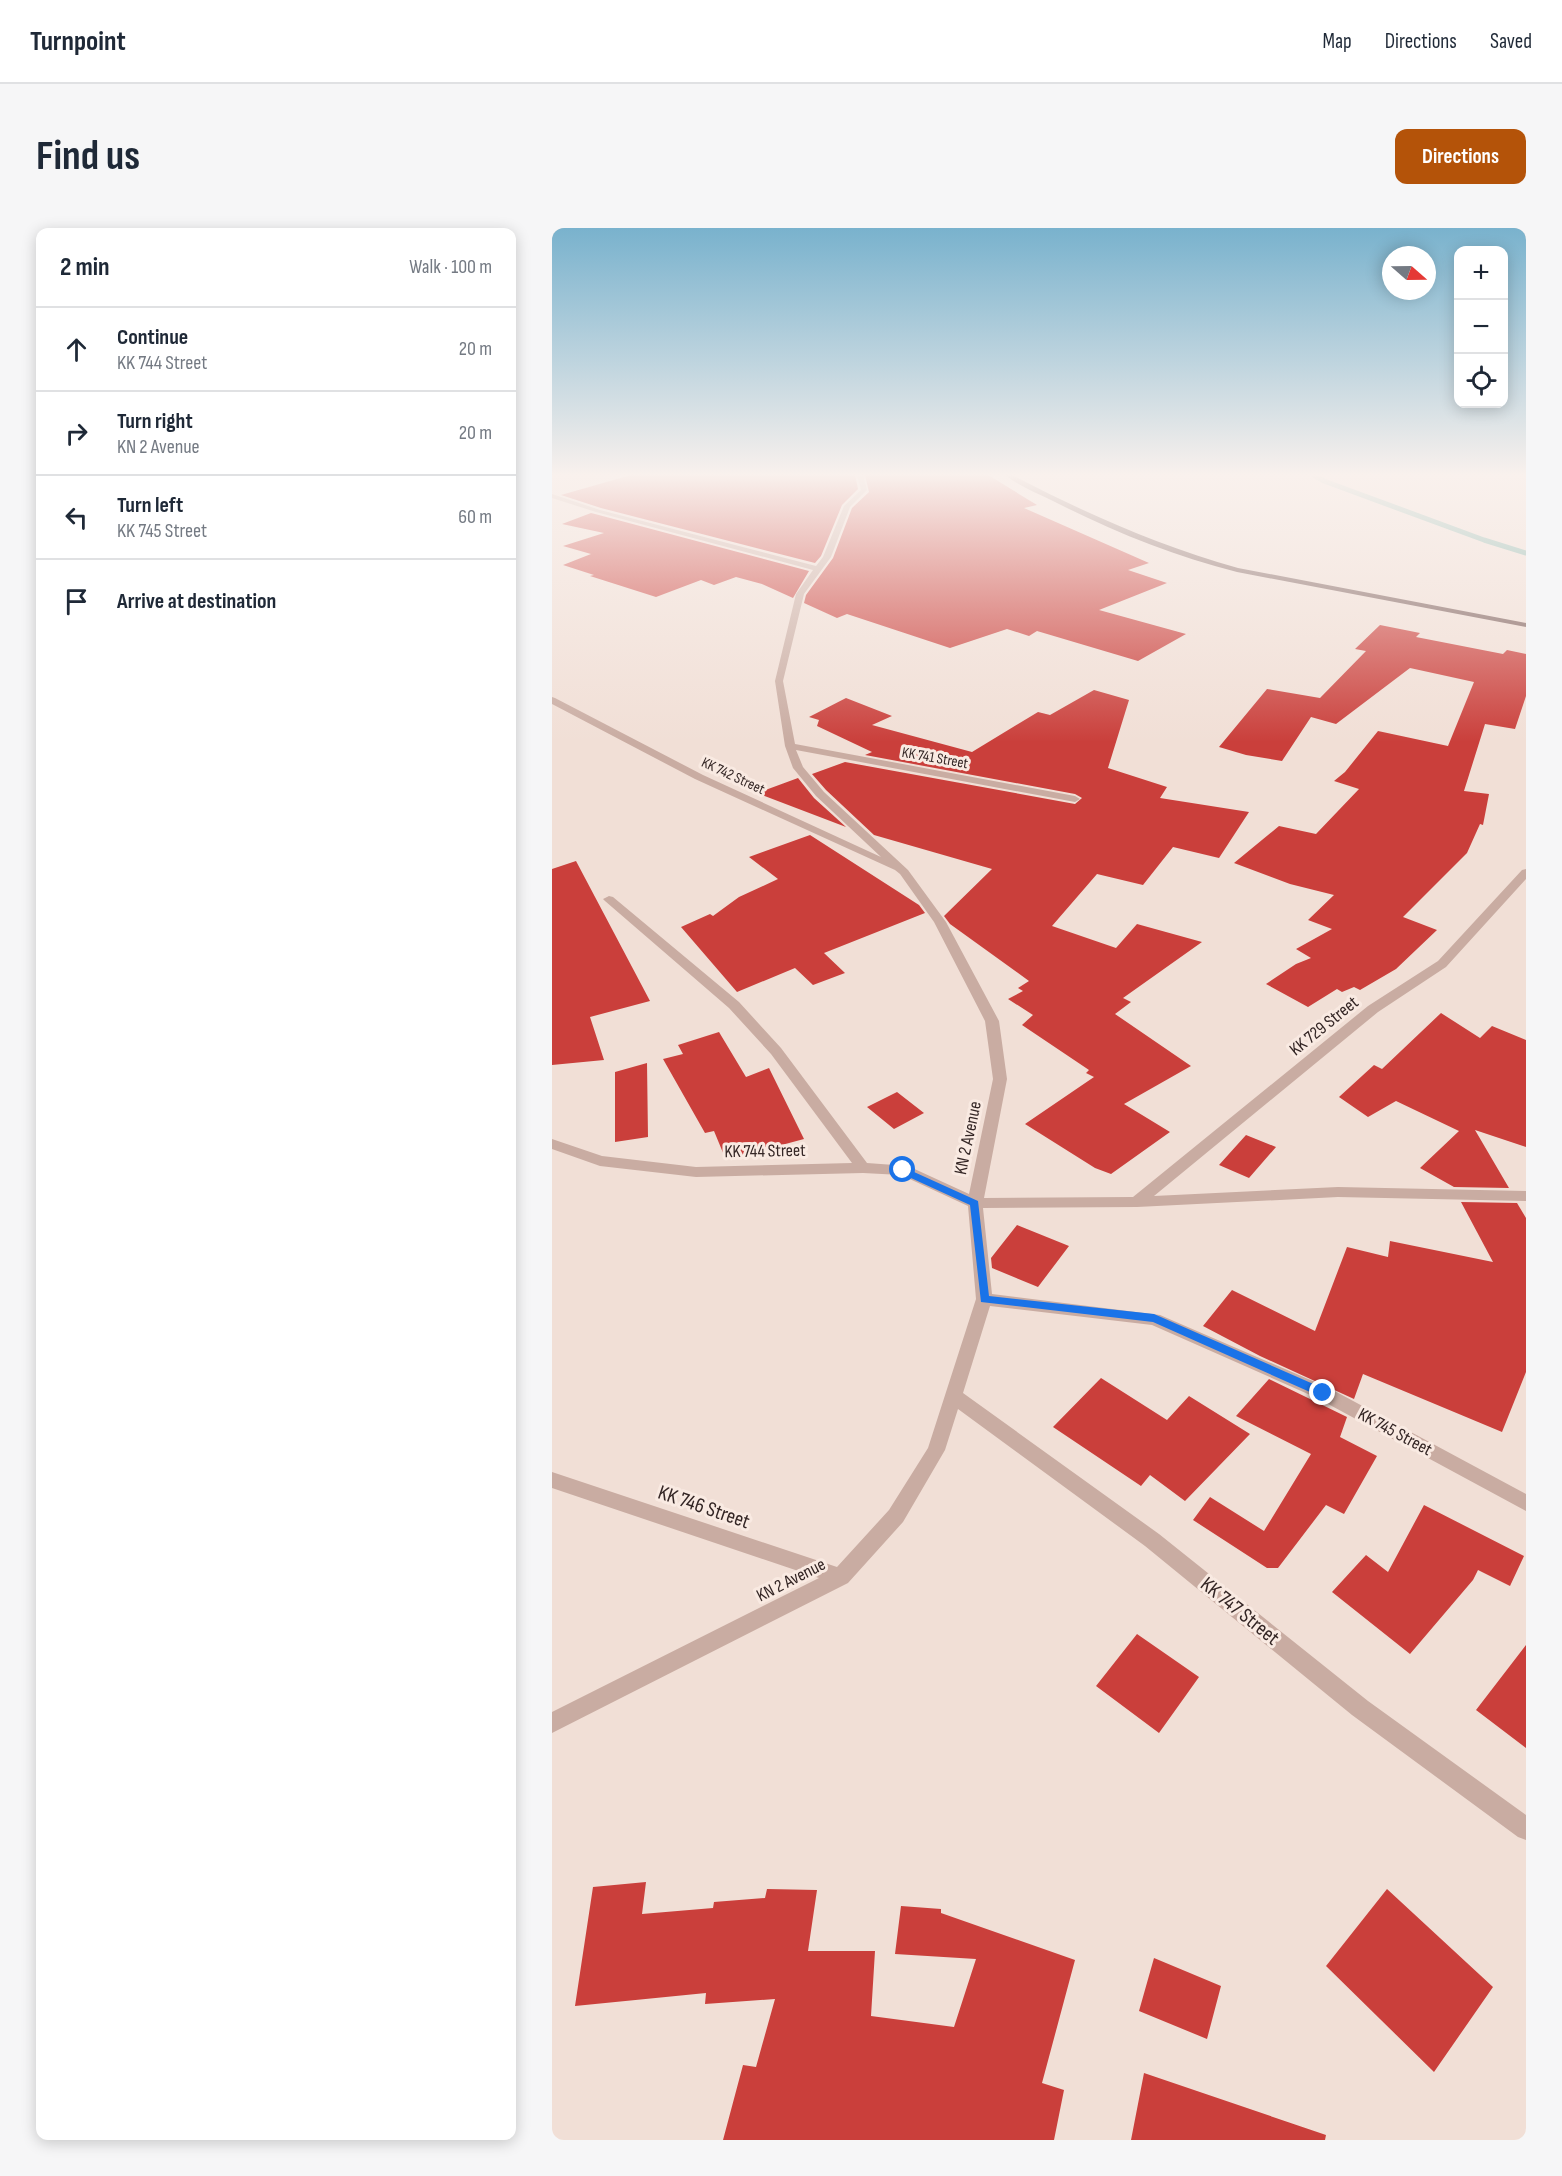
<!DOCTYPE html>
<meta charset="utf-8">
<style>
:root{--surface:#fff;--page:#f6f6f7;--text:#1f2937;--muted:#747a83;--line:#e0e1e3;--accent:#b45309}
body{margin:0;font-family:"Sofia Sans Condensed",sans-serif;background:var(--page);color:var(--text)}
.controls{position:absolute;right:18px;top:18px;display:grid;overflow:hidden;border-radius:12px;box-shadow:0 3px 15px #0003}
.controls button{width:54px;height:54px;display:grid;place-items:center;padding:0;border:0;border-bottom:2px solid var(--line);background:var(--surface);color:var(--text);font:30px sans-serif}
.compass{position:absolute;left:830px;top:18px;width:54px;height:54px;border-radius:50%;background:var(--surface);box-shadow:0 3px 15px #0003;rotate:110deg}
.stop{position:absolute;width:18px;height:18px;margin:-14px;border:4px solid #1a73e8;border-radius:50%;background:#fff}
.stop.end{background:#1a73e8;border-color:#fff;box-shadow:0 2px 6px #0008}
.list{margin:0;padding:0;list-style:none}
h2{display:flex;justify-content:space-between;align-items:center;height:78px;margin:0;padding:0 24px;font-size:26px}
h2 small{font-size:20px;font-weight:400;color:var(--muted)}
.list li{display:grid;grid-template-columns:39px 1fr auto;gap:18px;align-items:center;box-sizing:border-box;height:84px;padding:0 24px;border-top:2px solid var(--line)}
.list b{display:block;font-size:22px;white-space:nowrap}
.list p{margin:0;font-size:20px;white-space:nowrap;color:var(--muted)}
.list em{font-size:20px;font-style:normal;color:var(--muted)}
.icon{flex:none;width:33px;height:33px;fill:none;stroke:currentColor;stroke-width:2;stroke-linecap:round;stroke-linejoin:round}
.map{position:relative;flex:none;width:974px;height:1912px;overflow:hidden;border-radius:12px}
header{display:flex;align-items:center;gap:36px;box-sizing:border-box;height:84px;padding:0 30px;background:var(--surface);border-bottom:2px solid var(--line)}
header strong{font-size:28px}
nav{display:flex;gap:33px;margin-inline-start:auto;font-size:21px}
.intro{display:flex;align-items:center;justify-content:space-between;box-sizing:border-box;height:144px;padding:0 36px}
h1{margin:0;font-size:42px}
.button{padding:15px 27px;border-radius:12px;background:var(--accent);color:#fff;font-size:21px;font-weight:700}
main{display:flex;gap:36px;padding:0 36px}
aside{flex:1;background:var(--surface);border-radius:12px;box-shadow:0 3px 15px #0003}
.map>svg:first-child{display:block}
.lines{fill:none;stroke-linecap:round;stroke-linejoin:round}
.stream{stroke:#74afa5;stroke-width:5}
.building{fill:#ca3f3b}
.minor{fill:#c9aca2;fill-rule:evenodd}
.major{fill:#775955;fill-rule:evenodd}
.route{fill:#1a73e8}
.labels{text-anchor:middle;dominant-baseline:central;stroke-width:6;stroke-linejoin:round;paint-order:stroke}
.far-street-label{font-size:15px;fill:#342625;stroke:#f9eae2}
.street-label{font-size:18px;fill:#342625;stroke:#f9eae2}
.near-street-label{font-size:21px;fill:#342625;stroke:#f9eae2}
</style>
<header>
<strong>Turnpoint</strong>
<nav><a>Map</a><a>Directions</a><a>Saved</a></nav>
</header>
<div class="intro"><h1>Find us</h1><a class="button">Directions</a></div>
<main>
<aside>
<h2>2 min<small>Walk · 100 m</small></h2>
<ul class="list">
<li><svg class="icon" aria-label="ahead" viewBox="0 0 24 24"><path d="M12 20V5M6 11l6-6 6 6"/></svg><div><b>Continue</b><p>KK 744 Street</p></div><em>20 m</em></li>
<li><svg class="icon" aria-label="right" viewBox="0 0 24 24"><path d="M7 20v-9h11M14 6l5 5-5 5"/></svg><div><b>Turn right</b><p>KN 2 Avenue</p></div><em>20 m</em></li>
<li><svg class="icon" aria-label="left" viewBox="0 0 24 24"><path d="M17 20v-9H6M10 6l-5 5 5 5"/></svg><div><b>Turn left</b><p>KK 745 Street</p></div><em>60 m</em></li>
<li><svg class="icon" aria-label="arrive" viewBox="0 0 24 24"><path d="M6 21V4h12l-3 4 3 4H6"/></svg><div><b>Arrive at destination</b></div></li>
</ul>
</aside>
<div class="map">
<svg width="974" height="1912" viewBox="0 0 974 1912">
<rect width="100%" height="100%" fill="#f1dfd6"/>
<g class="lines">
<!-- stream -->
<path class="stream" d="M762,247l10,6 160,59 42,13"/>
</g>
<!-- building -->
<path class="building" d="M79,247h224l3,14 -16,16 -21,51 -6,7 -214,-55 -40,-13z
M313,247h123l49,30 -13,3 125,55 -21,7 39,13 -68,27 87,24 -48,27 -101,-30 -8,5 -22,-7 -57,19 -103,-34 -10,4 -33,-15 2,-8 27,-37 19,-50 17,-16z
M39,285l4,1 214,57 -16,27 -31,-14 -26,-7 -22,8 -13,-5 -45,17 -66,-21 4,-1 -31,-10 28,-11 -28,-8 41,-13 -42,-9z
M828,397l40,8 -4,4 87,17 4,-4 19,4v42l-11,33 -30,-5 -21,67 25,3 -6,31 -3,-1 -13,29 -64,64 34,13 -41,39 -36,21 -6,-3 -12,5 -5,-3 -29,18 -42,-23 30,-20 15,-6 -15,-9 36,-20 -24,-9 26,-25 -44,-11 -56,-21 45,-37 37,8 43,-45 -25,-8 11,-9 33,-41 70,15 26,-64 -64,-14 -74,56 -25,-7 -29,44 -36,-6 -27,-8 48,-58 53,9 46,-47 -11,-2z
M542,462l35,10 -21,68 59,19 -7,11 89,14 -30,46 -46,-11 -30,38 -46,-11 -45,52 64,22 21,-24 65,18 -79,56 8,4 -16,12 76,52 -67,38 46,28 -59,42 -16,-6 -70,-44 69,-47 -8,-4 3,-3 -67,-45 11,-10 -25,-16 15,-8 -5,-3 11,-7 -79,-57 -6,-8 48,-47 -118,-34 -48,-45 -14,-16 33,-12 230,42 7,-6 -7,-4 -210,-39 7,-3 -55,-26 2,-6 -10,-3 37,-19 46,18 -20,9 100,27 66,-40 12,3z
M246,550l16,20 32,29 -89,-34z
M258,607l109,70 6,8 -101,40 21,20 -32,12 -18,-17 -58,24 -56,-65 29,-13 3,2 26,-19 39,-18 -29,-22z
M24,633l74,140 -60,16 14,43 -52,5v-196z
M889,785l39,25 12,-12 34,14v107l-51,-17 34,58 -55,-1 -34,-19 39,-37 -63,-30 -28,16 -29,-20 35,-32 8,4z
M167,804l27,45 23,-9 35,71 -78,21 -12,-29 -9,2 -42,-74 20,-5 -5,-9z
M95,835l1,74 -33,5v-70z
M345,864l27,21 -30,16 -27,-22z
M694,907l30,12 -27,31 -30,-13z
M909,974l56,1 9,15v154l-24,60 -139,-58 -9,25 -94,-43 -57,-30 29,-36 83,41 32,-84 41,10 2,-16 103,21z
M465,997l52,21 -31,41 -46,-19 -1,-10z
M549,1150l66,42 22,-24 61,38 -65,67 -35,-26 -9,11 -88,-59z
M717,1151l78,38 -7,20 37,19 -33,58 -18,-9 -48,63h-11l-74,-48 17,-23 54,34 47,-77 -75,-38z
M872,1277l100,51 -14,30 -32,-16 -5,10 -63,74 -78,-62 34,-37 22,17z
M585,1406l62,43 -40,56 -63,-47z
M974,1417v103l-50,-38z
M94,1654l-4,32 71,-6 1,-6 51,-4 2,-9 50,1 -9,61h67l-4,65 83,11 22,-68 -81,-5 6,-48 40,3v4l134,47 -33,123 22,7 -10,50h-331l20,-75 13,2 19,-68 -70,5 1,-11 -131,13 18,-119z
M835,1661l106,98 -59,85 -108,-106z
M602,1730l67,28 -14,53 -68,-28z
M592,1845l182,62 -1,5h-194z"/>
<g class="lines">
<!-- minor -->
<path class="minor" d="M305,247h6l4,15 -17,17 -19,50 -27,37 -21,87 12,63 280,52 5,3 -5,3 -279,-52 7,17 21,25 84,78 38,52 53,99 8,58 -23,119 149,-1 235,-191 70,-45 84,-91 4,-1v10l-80,88 -68,45 -224,184 184,-9 188,4v10l-188,-4 -201,10 -154,1 9,86 168,21 169,73 197,106v17l-209,-113 -165,-73 -162,-19 -27,87 196,141 209,167 158,114v25l-8,-3 -166,-122 -207,-169 -187,-137 -13,41 -42,72 -55,61 -296,150v-21l267,-134 -267,-90v-16l285,95 52,-57 39,-62 48,-149 -8,-93 -67,-31 -38,-2 -167,4 -96,-11 -48,-17v-10l50,17 94,11 156,-4 -81,-109 -42,-46 -124,-107 -2,-2 6,-3 4,1 126,105 42,46 86,115 41,3 61,28 24,-115 -8,-58 -51,-99 -34,-48 -5,-4 -200,-91 -143,-75v-7l3,1 148,77 178,82 -65,-61 -23,-28 -8,-22 -10,-65 21,-87 17,-24 -217,-58 -44,-14v-4l48,16 216,56 7,-9 21,-51 17,-16z"/>
<!-- major -->
<path class="major" d="M453,247h7c73,38 147,71 226,93l288,55v4l-289,-55c-64,-16 -125,-41 -184,-71 -16,-8 -34,-15 -48,-26z"/>
</g>
<!-- sky -->
<linearGradient id="sky" x2="0" y2="1"><stop stop-color="#79b2cd"/><stop offset="0.48" stop-color="#f9f1ed"/><stop offset="1" stop-color="#f9f1ed" stop-opacity="0"/></linearGradient>
<rect width="974" height="514" fill="url(#sky)"/>
<!-- route -->
<path class="route" d="M351,939l75,34 11,95 165,18 173,76v6h-8l-166,-74 -172,-20 -11,-97 -70,-32v-5z"/>
<g class="labels">
<!-- far-street labels -->
<g class="far-street-label">
<text transform="translate(383 530) rotate(10)">KK 741 Street</text>
<text transform="translate(181 548) rotate(25)">KK 742 Street</text>
</g>
<!-- street labels -->
<g class="street-label">
<text transform="translate(772 798) rotate(-39)">KK 729 Street</text>
<text transform="translate(416 910) rotate(-78)">KN 2 Avenue</text>
<text transform="translate(213 923) rotate(-1)">KK 744 Street</text>
<text transform="translate(843 1204) rotate(28)">KK 745 Street</text>
<text transform="translate(239 1352) rotate(-27)">KN 2 Avenue</text>
</g>
<!-- near-street labels -->
<g class="near-street-label">
<text transform="translate(152 1279) rotate(19)">KK 746 Street</text>
<text transform="translate(688 1383) rotate(39)">KK 747 Street</text>
</g>
</g>
</svg>
<div class="controls">
<button>+</button>
<button>−</button>
<button><svg class="icon" aria-label="locate" viewBox="0 0 24 24"><circle cx="12" cy="12" r="6"/><path d="M12 2v4M12 18v4M2 12h4M18 12h4"/></svg></button>
</div>
<svg class="compass" viewBox="-18 -18 36 36"><path d="M0-13l5 13h-10z" fill="#e53935"/><path d="M0 13l5-13h-10z" fill="#747a83"/></svg>
<div class="stop" style="left:351px;top:942px"></div>
<div class="stop end" style="left:771px;top:1165px"></div>
</div>
</main>
